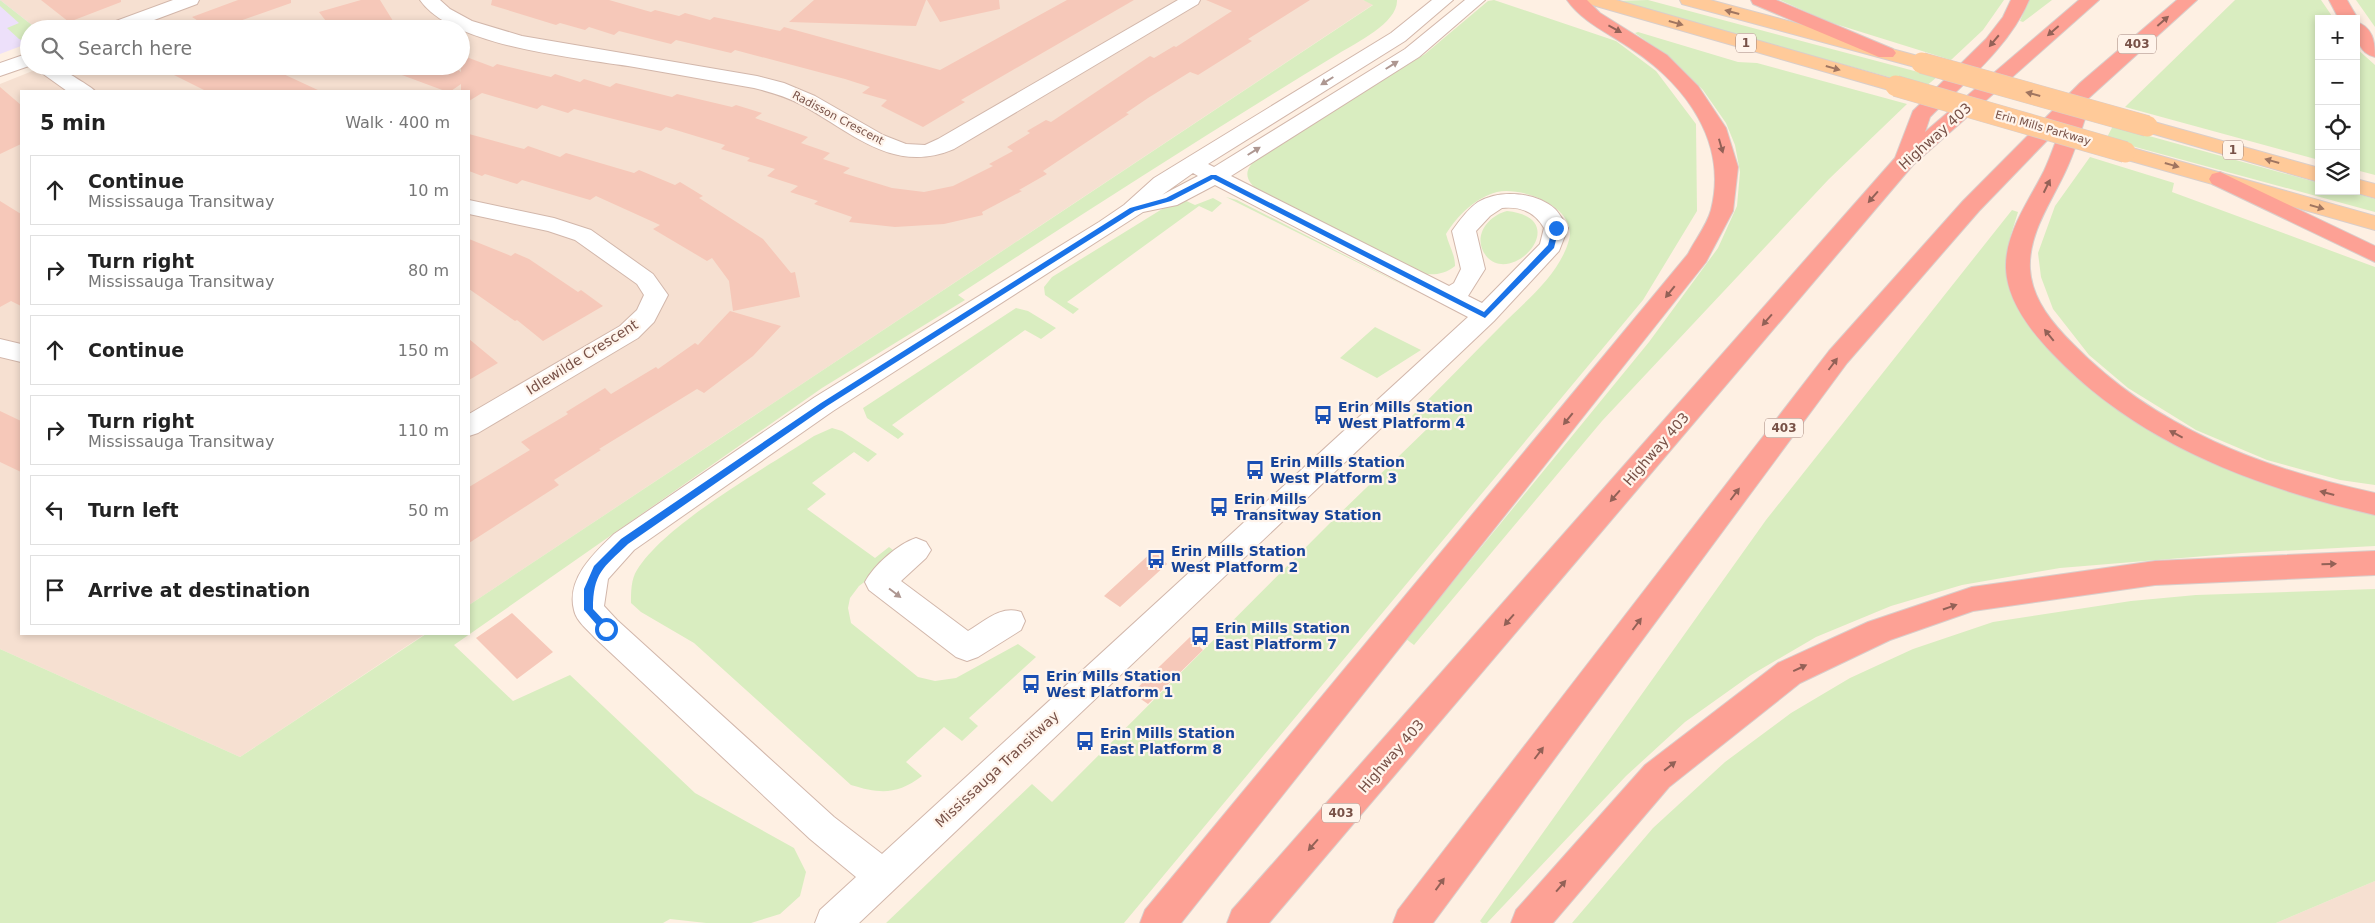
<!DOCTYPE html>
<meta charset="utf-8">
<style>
:root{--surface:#fff;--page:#f6f6f6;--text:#222;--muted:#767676;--line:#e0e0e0}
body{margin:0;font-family:"DejaVu Sans",sans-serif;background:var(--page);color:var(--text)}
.controls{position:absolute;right:15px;top:15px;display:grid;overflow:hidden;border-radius:0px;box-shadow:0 2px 8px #0003}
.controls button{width:45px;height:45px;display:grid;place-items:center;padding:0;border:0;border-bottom:1px solid var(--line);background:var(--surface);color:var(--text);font:25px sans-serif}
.stop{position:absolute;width:15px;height:15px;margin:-11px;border:4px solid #1a73e8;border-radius:50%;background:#fff}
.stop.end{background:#1a73e8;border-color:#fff;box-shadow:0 1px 5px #0008}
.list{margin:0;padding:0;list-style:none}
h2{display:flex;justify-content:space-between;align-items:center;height:65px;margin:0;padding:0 20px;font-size:21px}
h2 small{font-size:16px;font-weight:400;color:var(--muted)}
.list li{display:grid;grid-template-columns:32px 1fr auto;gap:15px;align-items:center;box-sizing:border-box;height:70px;margin:0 10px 10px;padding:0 10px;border:1px solid var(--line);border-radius:0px}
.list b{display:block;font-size:19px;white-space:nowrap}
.list p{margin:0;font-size:16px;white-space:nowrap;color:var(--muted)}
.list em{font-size:16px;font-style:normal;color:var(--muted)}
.icon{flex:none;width:28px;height:28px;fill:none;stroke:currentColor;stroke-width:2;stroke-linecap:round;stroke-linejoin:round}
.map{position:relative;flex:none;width:2375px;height:923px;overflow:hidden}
.search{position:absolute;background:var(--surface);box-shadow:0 2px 8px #0003;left:20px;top:20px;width:450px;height:55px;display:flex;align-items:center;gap:12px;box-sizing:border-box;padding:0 18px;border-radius:28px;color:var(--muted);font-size:19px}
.panel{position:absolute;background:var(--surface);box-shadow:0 2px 8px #0003;left:20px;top:90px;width:450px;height:545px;border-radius:0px}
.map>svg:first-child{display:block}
.residential{fill:#f6e0d1}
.education{fill:#ede0fa}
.green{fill:#d9edc0}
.building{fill:#f6c8b9}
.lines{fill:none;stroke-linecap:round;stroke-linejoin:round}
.minor-casing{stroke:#d2b7ab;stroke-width:2}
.major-casing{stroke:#d9cecb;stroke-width:2}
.highway-casing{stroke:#d9cecb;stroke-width:2}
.minor{fill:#fff;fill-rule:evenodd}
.major{fill:#ffca99;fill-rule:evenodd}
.highway{fill:#fda195;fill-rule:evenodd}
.major-bridge-casing{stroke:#d9cecb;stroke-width:22;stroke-linecap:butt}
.major-bridge{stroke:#ffca99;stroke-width:21}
.oneway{fill:#a07560}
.oneway2{fill:#936157}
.oneway3{fill:#ae9791}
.route{fill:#1a73e8}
.labels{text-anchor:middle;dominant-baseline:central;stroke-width:4.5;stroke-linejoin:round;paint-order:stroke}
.far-street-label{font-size:11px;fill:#785147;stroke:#fff4eb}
.shield{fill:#fff4eb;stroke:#a08278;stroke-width:1}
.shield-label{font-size:12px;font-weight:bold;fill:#785147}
.street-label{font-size:14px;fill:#785147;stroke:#fff4eb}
.transit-label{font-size:14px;font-weight:bold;fill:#164399;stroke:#fff4eb;text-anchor:start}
</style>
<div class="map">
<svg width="2375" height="923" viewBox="0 0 2375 923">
<rect width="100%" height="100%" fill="#fef0e3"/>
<!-- residential -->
<path class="residential" d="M0,0h1363l11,4 -905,601v-514h-448v543h404l-185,123 -240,-108v-565l45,-18h416v-37h-424z
M2375,881v42h-99z"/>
<!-- education -->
<path class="education" d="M0,0l37,29h-8v14l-29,11z"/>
<!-- green -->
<path class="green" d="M0,0l37,29h-8v14l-10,-4 -12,-11 12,-5 -19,-17z
M1363,0h34c1,23 -41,43 -59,54 -128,78 -254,159 -380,241l7,5 -143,88 -368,257 59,56 57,-26 125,118 99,55 12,24 -6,24 -20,18 -29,9h-45l-36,-4 -7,4h-663v-274l240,108 186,-123h43v-29l904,-600z
M1494,0l122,41 40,30 40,53 1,87 -54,89 -519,623h-238l146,-139 20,18 281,-282 96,-93 -18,-10c29,-29 58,-59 88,-89 25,-26 60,-52 70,-88 9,-32 -47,-54 -72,-48 -22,6 -39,23 -51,42 3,12 9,20 9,32 -10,8 -19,9 -31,8l-163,-80c-17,-16 -19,-22 -1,-39l165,-101 63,-53z
M1648,0l289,77 -12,10 -310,-86z
M1780,0h224l-21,30 -32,30 -122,-38z
M2029,0h23l-29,22 -3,-1z
M2235,0h86l13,19h-15v141l-194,-53z
M2356,0h19v27z
M1638,32l100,30 19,1 150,41 -78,75 -227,242 -188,224 -8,-6 243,-297 69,-94 19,-42 3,-34 -5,-27 -9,-22 -23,-33 -28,-28 -40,-29z
M2356,48l19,17v110l-19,-5z
M2113,126l206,57v8h29l27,8v13l-269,-73z
M2090,157l84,26 -2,9 203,75v218l-35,-5 -73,-20 -71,-30 -68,-42 -39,-33 -36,-46 -12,-32 -3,-24 17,-47z
M1226,197l11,3 186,95z
M1180,198l15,7 18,-7 9,5 -10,9 -13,-6 -132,96 12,7 -6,5 -28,-19 -1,-8 8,-10z
M2012,210l6,2 -8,26 -4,24 100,138 269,111v35l-133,7 -182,15 -98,17 -71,21 -75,31 -65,38 -66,47 -59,54 -139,147h-5l-2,-2 286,-401z
M1507,211c67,7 7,75 -20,46 -16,-19 0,-41 20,-46z
M1016,308l12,3 28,17 -15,11 -16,-9 -133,95 12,9 -6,5 -31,-21 -4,-10z
M1375,327l46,23 -44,28 -37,-20z
M832,428l10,3 35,23 -9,8 -14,-10 -42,31 14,11 -19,15 68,49 14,-11 11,8 -41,31 -9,12 -2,10 3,15 67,54 17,4 21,-3 62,-34 18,13 -67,61 9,8 -16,15 -18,-14 -38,35 16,14c-25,19 -42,18 -71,9l-157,-142 -53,-31 -10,-9c0,-11 0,-24 6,-33 29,-47 129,-102 177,-134z
M2375,589v292l-99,42h-704l81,-95 72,-66 66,-49 59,-35 63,-29 80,-27 138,-21 65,-6z"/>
<!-- building -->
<path class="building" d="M41,0h80v2l-52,20z
M238,0h53v3l-74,26h-6l-19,-12z
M361,0h19l18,29h-66l-13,-17z
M492,0h117l42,12 4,-2 24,6 6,-3 25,7 4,-3 66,14 4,-4 156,43 127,-70h67l-173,100 4,2 -42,25 -42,-21 6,-6 -25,-7 8,-6 -25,-8 -110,-29 -4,3 -55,-13 -5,4 -52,-13 -5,4 -25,-8 -4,3 -25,-7 -4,2 -65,-20z
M814,0h112l-10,26 -127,-4z
M927,0h72l1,9 -60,13z
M1206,0h104l-62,39 4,2 -54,34 -8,-3 -42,26 -22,15 3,1 -86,57 4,3 -28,16 3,1 -40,21 1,3 -39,9 -49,3 -46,-5 3,-5 -38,-13 4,-3 -28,-9 8,-6 -31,-10 8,-7 -28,-8 3,-3 -29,-9 4,-4 -59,-18 -5,4 -87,-22 -6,4 -26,-8 -5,4 -55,-16 -13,8v-10h-8v-7l-10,7h-6l-62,-23v-2h70l8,6v-17l32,12 4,-3 54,13 4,-3 25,8 4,-3 26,8 6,-4 56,14 5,-3 55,13 4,-2 26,8 -7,5 53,19 -7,6 29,10 -7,6 27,9 -7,5 49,15 32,4 29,-6 40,-20 -4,-2 24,-13 -6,-4 23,-14 -3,-2 19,-11 5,2 99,-66 4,2 20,-12 2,1 56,-36z
M156,66h103l3,2 4,-2 54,25h-114z
M0,87l21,18v39l-21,10z
M469,134l55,15 4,-3 32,11 6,-4 68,20 5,-3 36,15 5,-3 23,14 -4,2 64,41 28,34 4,-1 5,25 -67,14 -4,-30 -17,-23 -5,3 -54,-32 7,-4 -64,-29 -6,4 -68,-20 -5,4 -32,-10 -3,2 -13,-5z
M0,201l21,13v92l-10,-5 -11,6z
M469,239l42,17 4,-3 14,6 49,33 3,-2 22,16 -60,35 -26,-21 -2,1 -46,-32z
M730,311l51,15 -28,30 -49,37 -7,-4 -98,60 2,1 -47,30 5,5 -90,58v-56l61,-37 -9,-8 47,-28 -2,-2 39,-24 6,6 45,-27 2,2 37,-26 3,2z
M469,339l29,24 -29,17z
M0,411l21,10v51l-21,-10z
M1154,550l13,14 -47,43 -16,-11z
M512,613l41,39 -36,27 -41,-41z
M1190,637l13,13 -55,54 -16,-11z"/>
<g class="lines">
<!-- minor casing -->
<g class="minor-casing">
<path id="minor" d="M173,0h26l-2,4 -67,25h-27l2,-4z
M420,0h20l10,9 22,12 50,15 235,40 27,7 31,13 68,39 23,9 19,1 13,-6 240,-139h22l-2,4 -244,145c-61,26 -102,-17 -152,-44 -15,-8 -32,-13 -48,-17 -40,-7 -80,-14 -120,-21 -55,-9 -182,-20 -214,-67z
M1432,0h21l-48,41 -197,123 6,3 191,-118 60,-49h20l-66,57 -188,119 218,110 5,-3 7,-14 -9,-38c7,-10 16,-22 26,-29 22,-13 58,-10 77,7 5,5 9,13 13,19l-9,23 -65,70 -635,602h-44l5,-13 36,-33 -46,-38 -215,-201c-7,-8 -19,-17 -21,-28 -8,-31 20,-57 40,-76l201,-137 284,-175 25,-17 30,-27 237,-145zM1193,173l5,3 -36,19zM1215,185l253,132 -586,537 -48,-37 -217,-197 -13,-14 4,-27 26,-29 199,-139 310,-199 34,-7zM1502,208c18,-2 33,4 42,20l-4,16 -58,59 -14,-7 17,-27 -9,-38 14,-15z
M29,53v13l-29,10v-13z
M32,66c7,0 18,-2 25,1 5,2 36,21 38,24h-28z
M469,200l85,18 37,12 62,44 15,21 -14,27 -16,16 -160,95 -9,3v-22l151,-88 17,-16 7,-15 -7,-11 -62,-44 -27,-9 -79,-17z
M0,339l21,5v18l-21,-5z
M916,538l10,4 5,8 -5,8 -25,23 67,50c17,-10 33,-26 53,-19l4,9 -4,9 -43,27 -11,4 -11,-4 -87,-67 -4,-8c9,-17 33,-38 51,-44z"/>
</g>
<!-- major casing -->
<g class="major-casing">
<path id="major" d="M1587,0h29l287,82 3,4 -3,4 -7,2 -7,-2 -300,-86z
M1680,0h30l219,59 3,4 -3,4h-14l-233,-63z
M2147,120l172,48v14l-179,-52 -4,-4 4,-4z
M2125,146l250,70v14l-258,-73 -3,-5 3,-5z
M2356,179l19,5v14l-25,-7h6z"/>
</g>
<!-- highway casing -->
<g class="highway-casing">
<path id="highway" d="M1567,0h20l13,13 67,42 31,31 28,42 12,39 -5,44 -27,51 -525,661h-41l5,-13 543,-656c7,-14 19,-29 23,-44 17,-67 -24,-124 -78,-160 -22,-16 -50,-27 -66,-50z
M1751,0h25l117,49 3,4 -3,4h-14l-126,-53z
M2011,0h18c-20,47 -63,81 -99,117l-5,15 154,-132h20l-186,165 -644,758h-42l5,-13 663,-752 18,-47 73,-72 17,-22z
M2177,0h20l-116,105 7,5c-7,20 -13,41 -22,60 -14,31 -38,63 -36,99 2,31 23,55 44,76 81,83 190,124 301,148v22c-120,-28 -237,-71 -323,-162 -21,-22 -45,-52 -46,-85 -1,-35 23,-67 38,-97 7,-15 12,-31 18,-46l-83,86 -132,152 -414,560h-40l5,-13 431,-559 134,-150 117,-118z
M2329,0h18l11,19 -2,3v-3h-17z
M2356,22c17,5 19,20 19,35 -17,-4 -19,-20 -19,-35z
M2220,172l155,74v16l-163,-78 -3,-5 3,-5z
M2375,551v24l-220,10 -182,26 -83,29 -90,43 -131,104 -116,136h-42l5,-13 129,-145 133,-102 90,-41 104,-35 183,-26z"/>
</g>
<!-- minor -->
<use href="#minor" class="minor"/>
<!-- major -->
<use href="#major" class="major"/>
<!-- highway -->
<use href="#highway" class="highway"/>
<!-- major-bridge casing -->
<g class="major-bridge-casing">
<path id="major-bridge" d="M1922,63l225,63
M1896,86l229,66"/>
</g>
<!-- major-bridge -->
<use href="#major-bridge" class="major-bridge"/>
</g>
<!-- one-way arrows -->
<defs><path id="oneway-solid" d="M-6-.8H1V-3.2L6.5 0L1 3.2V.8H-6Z" transform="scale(1.25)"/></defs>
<g class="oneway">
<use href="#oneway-solid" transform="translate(1732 12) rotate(-165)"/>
<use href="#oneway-solid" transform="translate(1676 23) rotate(16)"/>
<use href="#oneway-solid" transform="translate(1833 68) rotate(16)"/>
<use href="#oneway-solid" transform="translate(2033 94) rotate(-165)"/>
<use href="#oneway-solid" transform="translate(2272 161) rotate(-164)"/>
<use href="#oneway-solid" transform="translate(2172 165) rotate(16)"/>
<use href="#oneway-solid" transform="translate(2317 207) rotate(16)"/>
</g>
<g class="oneway2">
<use href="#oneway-solid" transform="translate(2163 21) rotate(-41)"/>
<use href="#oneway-solid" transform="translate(1615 29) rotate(29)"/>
<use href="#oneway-solid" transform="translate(2053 31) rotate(139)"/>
<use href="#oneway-solid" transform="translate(1994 41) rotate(130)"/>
<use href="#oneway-solid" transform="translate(1721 146) rotate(74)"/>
<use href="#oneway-solid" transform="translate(2047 186) rotate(-64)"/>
<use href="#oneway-solid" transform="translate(1873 197) rotate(131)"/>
<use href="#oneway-solid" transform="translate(1670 292) rotate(129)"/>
<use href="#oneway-solid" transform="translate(1767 320) rotate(131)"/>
<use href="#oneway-solid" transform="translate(2049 335) rotate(-129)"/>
<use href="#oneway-solid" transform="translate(1833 364) rotate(-53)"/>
<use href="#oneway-solid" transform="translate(1568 419) rotate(129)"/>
<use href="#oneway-solid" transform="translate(2176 434) rotate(-152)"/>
<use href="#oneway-solid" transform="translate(2327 493) rotate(-165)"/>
<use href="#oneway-solid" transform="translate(1735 494) rotate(-53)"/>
<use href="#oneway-solid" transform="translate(1615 496) rotate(131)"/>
<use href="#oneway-solid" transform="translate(2329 564) rotate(-2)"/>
<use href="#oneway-solid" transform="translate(1950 607) rotate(-19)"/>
<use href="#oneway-solid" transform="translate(1509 620) rotate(131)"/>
<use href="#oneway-solid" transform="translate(1637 624) rotate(-53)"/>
<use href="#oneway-solid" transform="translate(1800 668) rotate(-25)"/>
<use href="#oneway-solid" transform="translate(1539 753) rotate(-53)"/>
<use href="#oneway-solid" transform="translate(1670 766) rotate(-38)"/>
<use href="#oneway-solid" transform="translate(1313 845) rotate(131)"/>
<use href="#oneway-solid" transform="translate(1440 884) rotate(-54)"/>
<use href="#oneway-solid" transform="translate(1561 886) rotate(-49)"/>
</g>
<g class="oneway3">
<use href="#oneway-solid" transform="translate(1392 65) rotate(-32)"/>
<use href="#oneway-solid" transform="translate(1327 81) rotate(148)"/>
<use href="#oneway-solid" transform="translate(1254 151) rotate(-32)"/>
<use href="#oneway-solid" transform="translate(895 593) rotate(37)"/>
</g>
<!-- route -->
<path class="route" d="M1211,175h5l268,137 64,-67 5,-19 6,2 -5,20 -69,70 -272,-139 -42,22 -36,10 -308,195 -199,138c-25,24 -35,29 -35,65l16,17v6h-6l-19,-22v-21l10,-23 27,-27 200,-136 309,-195 36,-10z"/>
<!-- icons -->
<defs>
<g id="bus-bare" transform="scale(1.5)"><path d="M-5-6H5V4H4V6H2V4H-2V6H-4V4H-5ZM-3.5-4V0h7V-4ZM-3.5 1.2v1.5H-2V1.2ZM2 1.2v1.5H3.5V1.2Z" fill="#1a4fb4" stroke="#fff4eb" stroke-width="2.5" paint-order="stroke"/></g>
</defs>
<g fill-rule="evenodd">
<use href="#bus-bare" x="1323" y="415"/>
<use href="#bus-bare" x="1255" y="470"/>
<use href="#bus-bare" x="1219" y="507"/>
<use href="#bus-bare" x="1156" y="559"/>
<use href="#bus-bare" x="1200" y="636"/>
<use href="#bus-bare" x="1031" y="684"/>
<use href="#bus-bare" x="1085" y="741"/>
</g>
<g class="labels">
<!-- far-street labels -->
<g class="far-street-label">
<text transform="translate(838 118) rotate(28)">Radisson Crescent</text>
<text transform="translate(2043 128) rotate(16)">Erin Mills Parkway</text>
</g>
<!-- shield labels -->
<g class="shield">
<rect x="1736" y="33.5" width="20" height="19" rx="4"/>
<rect x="2118" y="34.5" width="38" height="19" rx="4"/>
<rect x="2223" y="140.5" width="20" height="19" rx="4"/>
<rect x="1765" y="418.5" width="38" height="19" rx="4"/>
<rect x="1322" y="803.5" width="38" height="19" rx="4"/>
</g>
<g class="shield-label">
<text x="1746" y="43">1</text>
<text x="2137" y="44">403</text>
<text x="2233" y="150">1</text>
<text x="1784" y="428">403</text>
<text x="1341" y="813">403</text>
</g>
<!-- street labels -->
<g class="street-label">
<text transform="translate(1935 136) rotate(-42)">Highway 403</text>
<text transform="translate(582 357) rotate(-32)">Idlewilde Crescent</text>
<text transform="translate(1656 449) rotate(-49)">Highway 403</text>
<text transform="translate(1391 756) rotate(-49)">Highway 403</text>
<text transform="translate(997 769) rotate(-43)">Mississauga Transitway</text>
</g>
<!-- transit labels -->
<g class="transit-label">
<text x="1338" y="407">Erin Mills Station<tspan x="1338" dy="16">West Platform 4</tspan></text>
<text x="1270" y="462">Erin Mills Station<tspan x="1270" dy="16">West Platform 3</tspan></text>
<text x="1234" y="499">Erin Mills<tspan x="1234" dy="16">Transitway Station</tspan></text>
<text x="1171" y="551">Erin Mills Station<tspan x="1171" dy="16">West Platform 2</tspan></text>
<text x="1215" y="628">Erin Mills Station<tspan x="1215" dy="16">East Platform 7</tspan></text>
<text x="1046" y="676">Erin Mills Station<tspan x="1046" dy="16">West Platform 1</tspan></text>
<text x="1100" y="733">Erin Mills Station<tspan x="1100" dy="16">East Platform 8</tspan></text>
</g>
</g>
</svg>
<div class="controls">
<button>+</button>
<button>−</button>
<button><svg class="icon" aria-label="locate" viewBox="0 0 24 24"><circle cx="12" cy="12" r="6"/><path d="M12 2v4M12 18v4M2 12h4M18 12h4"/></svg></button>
<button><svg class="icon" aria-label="layers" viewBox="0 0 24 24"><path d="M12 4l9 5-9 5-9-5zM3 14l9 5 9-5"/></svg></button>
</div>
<div class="stop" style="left:606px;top:629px"></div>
<div class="stop end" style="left:1556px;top:228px"></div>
<div class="search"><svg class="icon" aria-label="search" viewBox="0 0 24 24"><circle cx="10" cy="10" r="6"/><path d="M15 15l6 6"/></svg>Search here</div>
<section class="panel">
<h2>5 min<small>Walk · 400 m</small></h2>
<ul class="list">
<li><svg class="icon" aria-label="ahead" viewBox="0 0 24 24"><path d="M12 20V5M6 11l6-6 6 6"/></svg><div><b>Continue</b><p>Mississauga Transitway</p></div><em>10 m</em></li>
<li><svg class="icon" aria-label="right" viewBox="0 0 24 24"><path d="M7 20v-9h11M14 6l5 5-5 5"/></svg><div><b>Turn right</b><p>Mississauga Transitway</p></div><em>80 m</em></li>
<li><svg class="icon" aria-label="ahead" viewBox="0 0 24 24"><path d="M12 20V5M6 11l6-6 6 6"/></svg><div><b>Continue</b></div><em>150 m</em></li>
<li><svg class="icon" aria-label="right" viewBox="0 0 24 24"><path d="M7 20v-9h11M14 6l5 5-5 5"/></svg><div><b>Turn right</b><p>Mississauga Transitway</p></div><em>110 m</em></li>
<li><svg class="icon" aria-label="left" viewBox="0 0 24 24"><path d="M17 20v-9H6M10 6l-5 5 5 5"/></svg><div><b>Turn left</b></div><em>50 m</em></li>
<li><svg class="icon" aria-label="arrive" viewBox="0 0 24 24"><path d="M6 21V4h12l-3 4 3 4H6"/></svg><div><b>Arrive at destination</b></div></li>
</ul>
</section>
</div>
